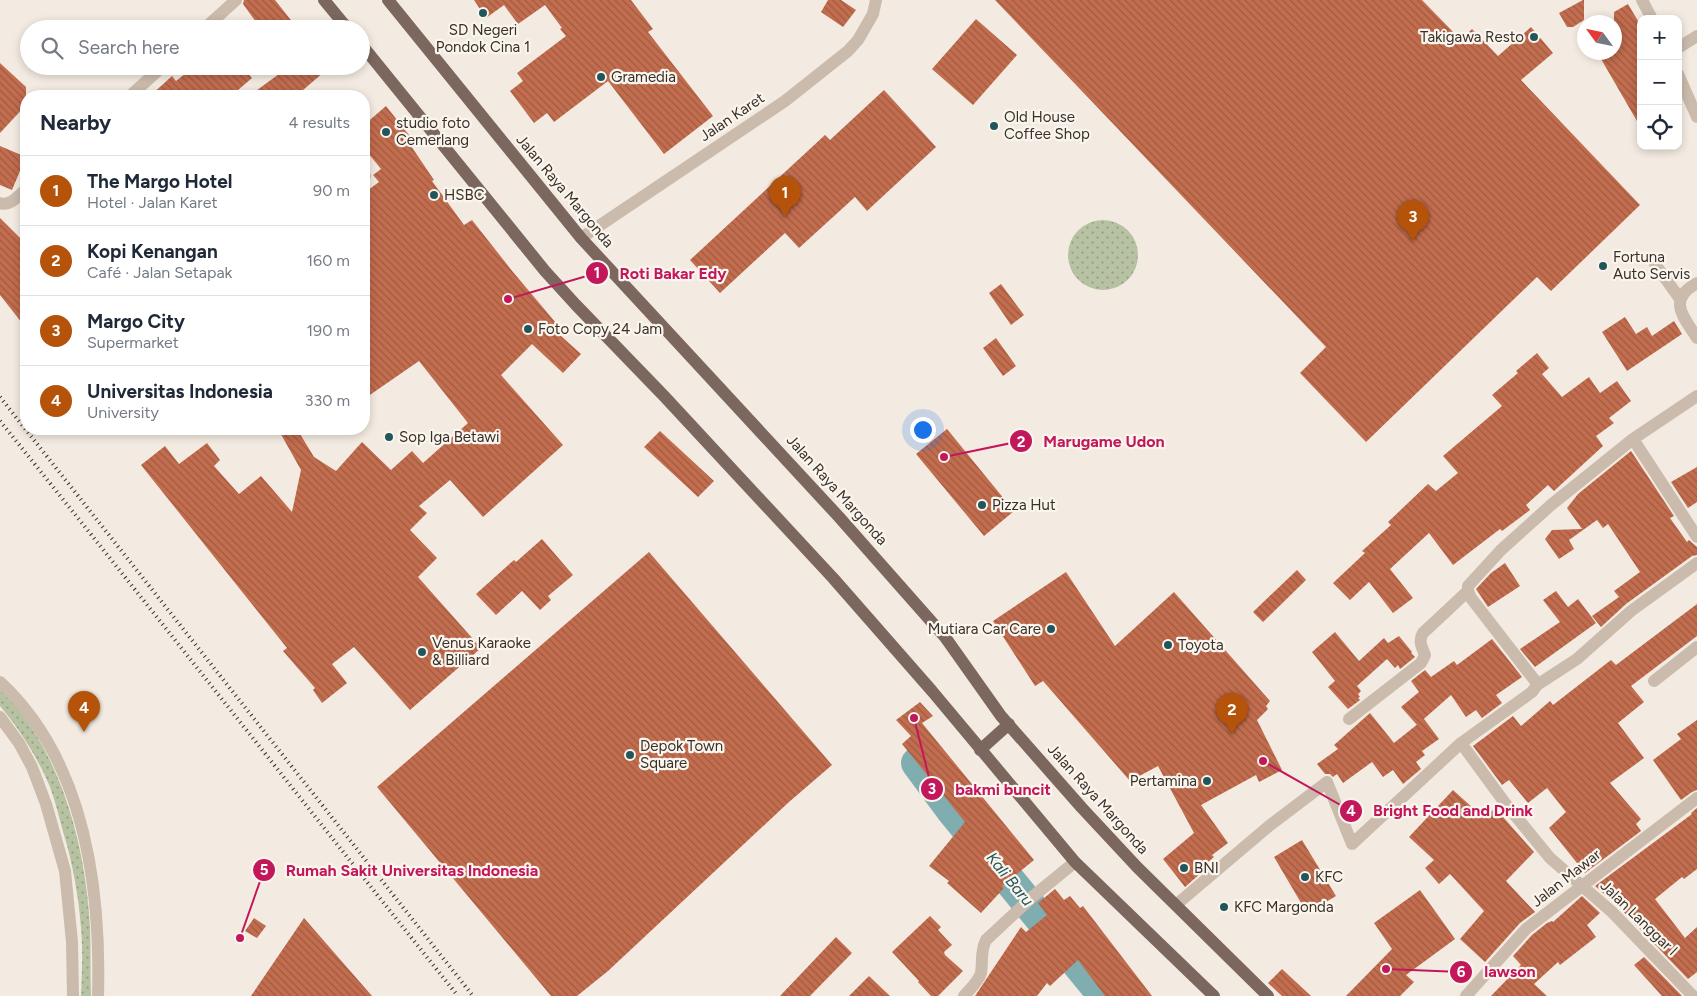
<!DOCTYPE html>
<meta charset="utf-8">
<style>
:root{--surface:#fff;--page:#f6f6f7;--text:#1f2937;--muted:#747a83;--line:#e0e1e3;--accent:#b45309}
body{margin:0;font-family:Figtree,sans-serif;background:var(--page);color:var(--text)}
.controls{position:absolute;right:15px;top:15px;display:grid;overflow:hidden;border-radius:10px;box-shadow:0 2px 8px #0003}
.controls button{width:45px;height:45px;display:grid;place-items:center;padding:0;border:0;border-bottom:1px solid var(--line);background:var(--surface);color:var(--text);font:25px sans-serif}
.compass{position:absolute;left:1577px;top:15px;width:45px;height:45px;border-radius:50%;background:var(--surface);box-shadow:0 2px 8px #0003;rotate:303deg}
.you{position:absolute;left:922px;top:429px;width:18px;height:18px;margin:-12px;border:4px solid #fff;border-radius:50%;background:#1a73e8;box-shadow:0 0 0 8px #1a73e833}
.badge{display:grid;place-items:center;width:32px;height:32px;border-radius:50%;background:var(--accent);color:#fff;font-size:16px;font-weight:700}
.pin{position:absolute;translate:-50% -41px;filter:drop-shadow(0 1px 2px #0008)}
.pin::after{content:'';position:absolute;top:26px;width:18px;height:15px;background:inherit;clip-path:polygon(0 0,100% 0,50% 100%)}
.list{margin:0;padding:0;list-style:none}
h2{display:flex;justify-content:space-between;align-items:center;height:65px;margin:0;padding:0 20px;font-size:21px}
h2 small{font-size:16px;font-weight:400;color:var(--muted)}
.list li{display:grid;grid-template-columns:32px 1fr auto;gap:15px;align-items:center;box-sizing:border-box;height:70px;padding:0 20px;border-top:1px solid var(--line)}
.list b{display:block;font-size:19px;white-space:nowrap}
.list p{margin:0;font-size:16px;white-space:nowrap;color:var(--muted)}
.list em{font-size:16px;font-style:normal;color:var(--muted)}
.icon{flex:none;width:28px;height:28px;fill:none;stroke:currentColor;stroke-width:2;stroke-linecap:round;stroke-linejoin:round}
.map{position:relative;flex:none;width:1697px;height:996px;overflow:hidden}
.search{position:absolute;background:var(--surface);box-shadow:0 2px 8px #0003;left:20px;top:20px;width:350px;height:55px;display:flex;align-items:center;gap:12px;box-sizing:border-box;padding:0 18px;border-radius:28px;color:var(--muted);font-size:19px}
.panel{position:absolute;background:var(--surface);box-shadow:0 2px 8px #0003;left:20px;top:90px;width:350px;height:345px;border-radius:20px}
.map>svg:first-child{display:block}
.grass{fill:url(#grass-dots)}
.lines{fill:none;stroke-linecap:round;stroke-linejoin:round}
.river{stroke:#80adaf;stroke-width:32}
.building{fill:url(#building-back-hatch)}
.street{stroke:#cbbbac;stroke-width:12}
.primary{stroke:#7b675d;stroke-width:12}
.rail{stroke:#3a302b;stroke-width:4;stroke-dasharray:1 4;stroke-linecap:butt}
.poi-dot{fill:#21565a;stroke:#faf5ed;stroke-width:2}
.labels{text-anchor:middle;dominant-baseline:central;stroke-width:4.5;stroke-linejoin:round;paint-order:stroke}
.poi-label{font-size:15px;fill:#3a302b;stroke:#faf5ed;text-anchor:start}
.street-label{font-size:15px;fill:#3a302b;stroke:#faf5ed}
.water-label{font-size:16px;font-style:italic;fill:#21565a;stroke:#faf5ed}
.leader{fill:none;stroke:#c2185b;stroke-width:2}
.callout-dot{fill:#c2185b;stroke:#faf5ed;stroke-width:2}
.mark-label{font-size:15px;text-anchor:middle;font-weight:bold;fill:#fff}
.callout-label{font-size:16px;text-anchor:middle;font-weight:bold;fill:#c2185b;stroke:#faf5ed;stroke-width:4.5;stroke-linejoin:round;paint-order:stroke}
</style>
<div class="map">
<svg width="1697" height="996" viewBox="0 0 1697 996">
<defs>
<pattern id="grass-dots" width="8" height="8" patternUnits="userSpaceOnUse" patternTransform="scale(1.25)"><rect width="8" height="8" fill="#b6c2a1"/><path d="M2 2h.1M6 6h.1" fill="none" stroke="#959e83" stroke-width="1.8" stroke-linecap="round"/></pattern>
<pattern id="building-back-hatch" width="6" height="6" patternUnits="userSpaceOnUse" patternTransform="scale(1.25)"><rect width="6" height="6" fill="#c36d4f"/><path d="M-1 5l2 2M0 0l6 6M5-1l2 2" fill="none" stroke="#9f5a42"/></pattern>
</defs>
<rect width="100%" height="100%" fill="#f3ebe1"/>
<!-- grass -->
<path class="grass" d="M1068 255a35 35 0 1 1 70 0a35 35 0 1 1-70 0Z
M0,690c7,7 15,14 21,22 45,61 65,141 69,215 1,23 0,46 1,69h-10c1,-23 2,-46 0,-68 -2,-28 -7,-56 -14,-83 -6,-19 -10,-39 -17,-58 -12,-29 -30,-57 -50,-81z"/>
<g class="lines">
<!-- river -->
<path class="river" d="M917,763l34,46 153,187"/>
</g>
<!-- building -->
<path class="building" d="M244,0h31l23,29h-37l-18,-25z
M474,0h157l22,29 -5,3 65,84 -49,38 -56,-73 -54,41 -7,-9 -13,10 -24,-32 13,-10 -6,-8 49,-37 -6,-7 2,-1 -17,-23 -27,19 -14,-19 -18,13z
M828,0h13l15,10 -13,17 -22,-15z
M995,0h427l39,40 11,-11 26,27 33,-29 22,26 -32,27 119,125 -89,86 -14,-14 -171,165 -66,-69 26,-26z
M1583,0h1v20l-11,7h-6l-8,-14z
M1628,4l13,22v102l-44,-76h17v-40z
M976,19l41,36 -44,50 -41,-36z
M0,63l26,24v18l-26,28z
M195,66h47l10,12 -21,18h-81l22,-20 4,5z
M290,66h41l-35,30h-47z
M884,90l52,57 -69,64 -12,-14 -56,51 -14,-15 -65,60 -30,-33 135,-125 5,5z
M386,106l27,34 -4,3 25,37 -2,1 32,44 8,-5 41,52 43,51 -5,4 30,27 -18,19 -31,-29 -31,31 62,70 -80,72 -33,-37 -31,26 8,7 -17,17 27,28 -19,19 63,71 -71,62 -56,-63 -22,17 15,19 -25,20 -9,-13 2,-2 -32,-37 4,-3 -146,-183 24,-19 14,18 28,-21 13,17 -6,6 25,28 22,-18 31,36 9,-42 -23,-41h19l17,28 22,14 26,-29 29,28 21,-19 11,12 45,-40 -49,-62 -55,38v-206l15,-11 -6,-7 8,-6 -17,-21v-23z
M0,146l26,11v17l-6,-3 -8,19 -12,-5z
M0,218l26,26v84l-26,-33z
M1001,284l23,31 -13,10 -22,-32z
M1625,317l11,17 11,-7 5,9 22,-15 8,13 -55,37 -25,-39z
M996,338l20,28 -13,10 -20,-28z
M1537,353l12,15 -7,6 20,23 27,-20 11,16 17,-12 14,20 -22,17 5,5 -18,13 7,10 -49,45 -6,-6 -22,20 4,5 -28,21 -2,-2 -47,36 -24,-32 -39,36 23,29 -20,15 -24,-31 -19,18 -17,-17 32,-30 -3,-2 29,-26 -3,-3 40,-38 8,7 22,-18 -15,-17 59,-50 -10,-11 26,-22 -2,-2z
M947,429l67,82 -30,25 -68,-82z
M660,431l54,50 -16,16 -54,-50z
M1631,451l43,65 -4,2 17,24 2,-2 8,7v8l-5,1 -66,48 -25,23 -9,-11 27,-19 -5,-6 26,-19 -32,-48 -5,4 -6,-8 -28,20 5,9 -15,10 -14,-20 7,-9 30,-1 -15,-21 11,-14z
M1697,467v35l-9,6 -17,-26z
M542,539l31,36 -25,21 3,4 -11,10 -18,-19 -26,24 -20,-21 38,-34 2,2z
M649,552l183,213 -43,37 -181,169 -31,25h-26l-174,-209z
M1505,563l15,23 -32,21 -12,-18 15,-16z
M1297,570l9,10 -43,42 -10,-10z
M1066,572l49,74 59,-54 96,109 -4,5 2,3 -11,11 25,50 -23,12 -3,-7 -55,30 27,38 -16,12 2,2 -15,13 3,2 -17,15 -22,-28 31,-26 -36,-67 -28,15 -87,-100 -8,5 -42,-65z
M1556,591l12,16 10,-8 18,24 -61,44 -15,-18 40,-27 -17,-22z
M1697,604v32l-66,50 13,16 -26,21 26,35 -34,25 31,36 -5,5 5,7 -56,42 -36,-45 17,-16 -19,-24 -19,15 -19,-23 -7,5 -29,-39 40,-30 8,10 29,-25 3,4 58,-45 5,5z
M1335,632l24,29 25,-23 4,5 11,-7 13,16 -1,1 4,4 -15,12 -2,-4 -3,3 -8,-9 -30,27 4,5 -3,3 2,3 -2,1 2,2 -12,9 -20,-22 7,-6 -23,-29z
M1492,639l30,38 -26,18 6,8 -20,15 -6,-8 -10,7 -15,-22 -34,30 -16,-18 18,-15 -8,-11 14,-11 6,7 23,-16 3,4z
M920,702l13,14 -11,7 112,137 -32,26 2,2 -23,25 -34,-30 2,-2 -20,-15 36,-44 -63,-78 9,-8 -15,-16z
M1370,713l24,30 30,-24 15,20 -17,12 3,4 -9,7 5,7 -18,15 -10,-14 -10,7 -11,-15 -29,21 -6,-9 -4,3 -3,-3h-5l-8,-10 21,-15 -4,-4z
M1697,720v70l-5,2 -11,8 -28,-40 28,-21 -4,-5z
M1453,790l31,28 11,-10 39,44 -28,29 29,31 -15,11 -35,39 -25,-23 24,-28 -34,-37 -11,10 -14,-16 9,-8 -25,-23z
M1697,808v61l-13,10 -2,-2 -27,22 30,39 12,-11v45l-9,7 -70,-73 -23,-20 97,-72 -1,-1z
M1302,840l34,56 -29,17 -33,-56z
M1055,889l9,11 6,-4 10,12 3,-2 69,90h-47l-27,-36 -28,26 -3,-3 -10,13h-62l46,-69 5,5 21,-17 -9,-12z
M1420,890l35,49 -49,36 8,7 -14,14h-54l46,-47 -18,-26z
M1582,896l18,17 -13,12 9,12 -36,28 -2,-3 -24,22 13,12h-56l30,-31 -8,-9 19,-21 15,-12 5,-2 1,1z
M930,916l11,11 -3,3 14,15 -8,7 1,3 18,16 -25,25h-7l-13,-14 1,-1 -27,-29z
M254,918l12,8 -9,12 -12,-7z
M304,918l68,78h-121z
M836,937l16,16 -42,43h-30z
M1644,957l38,39h-20l-28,-31z
M1282,969l29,27h-29l-14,-13z
M869,976l21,20h-41z"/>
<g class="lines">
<!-- street -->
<path class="street" d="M1642,0l10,19
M204,29l32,-29
M1678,48l19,-12
M1678,74l19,43
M130,96l33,-30
M364,177l1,-1
M0,203c10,4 19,-8 26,-14
M581,238l204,-137 63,-50 10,-11 15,-26 3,-14
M1655,264l25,35
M1697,283c-30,17 -14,33 0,55
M1633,439l64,98
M1654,681l43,-34
M0,682c84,78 101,205 98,314
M1537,685l40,-26 54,-48 66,-48
M0,717l19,26 13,24 14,37 19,67 7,71 1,54
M1349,719l72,-56 4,-8c-3,-8 -7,-14 -2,-22l45,-42
M1461,743l44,60 45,55 62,54 81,84
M1177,904l92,-78 58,-44 25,62 109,-101 71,-51 5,-7 -1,-3 -65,-84 -3,-7v-5l33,-36 50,-45 82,-66 64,-43
M964,996c6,-7 15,-15 17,-23 2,-11 -1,-22 5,-33l45,-42 44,-36
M1466,996l60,-67 171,-131"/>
<!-- primary -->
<path class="primary" d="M324,0l24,29
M388,0l193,238 258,279 106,120 56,79 81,92 55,59 131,129
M361,44l184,227 31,34 88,91 169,182 99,113 143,171 139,134
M980,750l29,-26"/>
<!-- rail -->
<path class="rail" d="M0,397l473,599
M0,421c154,191 305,384 458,575"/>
</g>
<!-- markers -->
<g class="poi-dot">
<circle cx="483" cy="13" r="5"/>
<circle cx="1534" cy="37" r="5"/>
<circle cx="601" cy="77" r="5"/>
<circle cx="994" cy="126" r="5"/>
<circle cx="386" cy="132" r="5"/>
<circle cx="434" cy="195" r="5"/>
<circle cx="1603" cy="266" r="5"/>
<circle cx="528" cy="329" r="5"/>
<circle cx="389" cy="437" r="5"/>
<circle cx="982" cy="505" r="5"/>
<circle cx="1051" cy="629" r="5"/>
<circle cx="1168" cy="645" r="5"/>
<circle cx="422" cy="652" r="5"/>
<circle cx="630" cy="755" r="5"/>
<circle cx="1207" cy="781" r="5"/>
<circle cx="1184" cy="868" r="5"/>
<circle cx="1305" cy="877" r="5"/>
<circle cx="1224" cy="907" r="5"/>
</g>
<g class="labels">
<!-- poi labels -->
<g class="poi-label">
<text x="483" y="30" text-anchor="middle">SD Negeri<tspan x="483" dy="17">Pondok Cina 1</tspan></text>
<text x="1524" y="37" text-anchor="end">Takigawa Resto</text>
<text x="611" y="77">Gramedia</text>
<text x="1004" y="117">Old House<tspan x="1004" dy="17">Coffee Shop</tspan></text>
<text x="396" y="123">studio foto<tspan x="396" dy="17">Cemerlang</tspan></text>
<text x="444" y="195">HSBC</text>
<text x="1613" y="257">Fortuna<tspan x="1613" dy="17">Auto Servis</tspan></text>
<text x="538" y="329">Foto Copy 24 Jam</text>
<text x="399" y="437">Sop Iga Betawi</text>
<text x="992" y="505">Pizza Hut</text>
<text x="1041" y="629" text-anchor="end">Mutiara Car Care</text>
<text x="432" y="643">Venus Karaoke<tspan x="432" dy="17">&amp; Billiard</tspan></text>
<text x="1178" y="645">Toyota</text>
<text x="640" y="746">Depok Town<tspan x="640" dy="17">Square</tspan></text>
<text x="1197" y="781" text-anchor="end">Pertamina</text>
<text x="1194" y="868">BNI</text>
<text x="1315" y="877">KFC</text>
<text x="1234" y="907">KFC Margonda</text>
</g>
<!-- street labels -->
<g class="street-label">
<text transform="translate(732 117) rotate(-34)">Jalan Karet</text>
<text transform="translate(565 191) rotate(50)">Jalan Raya Margonda</text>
<text transform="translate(837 490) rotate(48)">Jalan Raya Margonda</text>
<text transform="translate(1098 799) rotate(48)">Jalan Raya Margonda</text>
<text transform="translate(1566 878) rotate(-38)">Jalan Mawar</text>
<text transform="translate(1639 918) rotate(44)">Jalan Langgar I</text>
</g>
<!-- water labels -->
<g class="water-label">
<text transform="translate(1010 879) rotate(51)">Kali Baru</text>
</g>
</g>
<!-- callouts -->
<path class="leader" d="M508 299L597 273M944 457L1021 441M914 718L932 789M1263 761L1351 811M240 938L264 870M1386 969L1461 972"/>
<g class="callout-dot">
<circle cx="508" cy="299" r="5"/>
<circle cx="944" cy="457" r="5"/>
<circle cx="914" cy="718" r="5"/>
<circle cx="1263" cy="761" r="5"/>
<circle cx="240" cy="938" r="5"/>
<circle cx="1386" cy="969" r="5"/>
<circle cx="597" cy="273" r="12"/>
<circle cx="1021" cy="441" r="12"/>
<circle cx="932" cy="789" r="12"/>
<circle cx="1351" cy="811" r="12"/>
<circle cx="264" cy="870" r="12"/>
<circle cx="1461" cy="972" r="12"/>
</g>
<g class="mark-label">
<text x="597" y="278">1</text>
<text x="1021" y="447">2</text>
<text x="932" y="794">3</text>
<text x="1351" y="816">4</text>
<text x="264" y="875">5</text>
<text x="1461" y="977">6</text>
</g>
<g class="callout-label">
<text x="673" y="279">Roti Bakar Edy</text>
<text x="1104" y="447">Marugame Udon</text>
<text x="1003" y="795">bakmi buncit</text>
<text x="1453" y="816">Bright Food and Drink</text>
<text x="412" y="876">Rumah Sakit Universitas Indonesia</text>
<text x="1510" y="977">lawson</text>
</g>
</svg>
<div class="controls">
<button>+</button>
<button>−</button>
<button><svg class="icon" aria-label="locate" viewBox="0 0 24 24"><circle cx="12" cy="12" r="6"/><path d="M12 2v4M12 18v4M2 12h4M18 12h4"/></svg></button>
</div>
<svg class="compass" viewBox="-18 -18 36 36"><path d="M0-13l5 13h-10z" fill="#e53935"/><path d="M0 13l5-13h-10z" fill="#747a83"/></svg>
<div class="you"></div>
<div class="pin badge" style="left:785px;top:217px">1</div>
<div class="pin badge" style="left:1232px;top:734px">2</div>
<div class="pin badge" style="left:1413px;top:241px">3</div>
<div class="pin badge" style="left:84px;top:732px">4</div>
<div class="search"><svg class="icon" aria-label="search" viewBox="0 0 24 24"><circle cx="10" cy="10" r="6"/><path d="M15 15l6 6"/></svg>Search here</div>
<section class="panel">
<h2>Nearby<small>4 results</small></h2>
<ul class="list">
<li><span class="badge">1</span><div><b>The Margo Hotel</b><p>Hotel · Jalan Karet</p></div><em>90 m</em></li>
<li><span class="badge">2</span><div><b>Kopi Kenangan</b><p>Café · Jalan Setapak</p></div><em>160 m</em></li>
<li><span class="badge">3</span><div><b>Margo City</b><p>Supermarket</p></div><em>190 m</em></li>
<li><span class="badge">4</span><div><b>Universitas Indonesia</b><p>University</p></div><em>330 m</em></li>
</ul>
</section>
</div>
